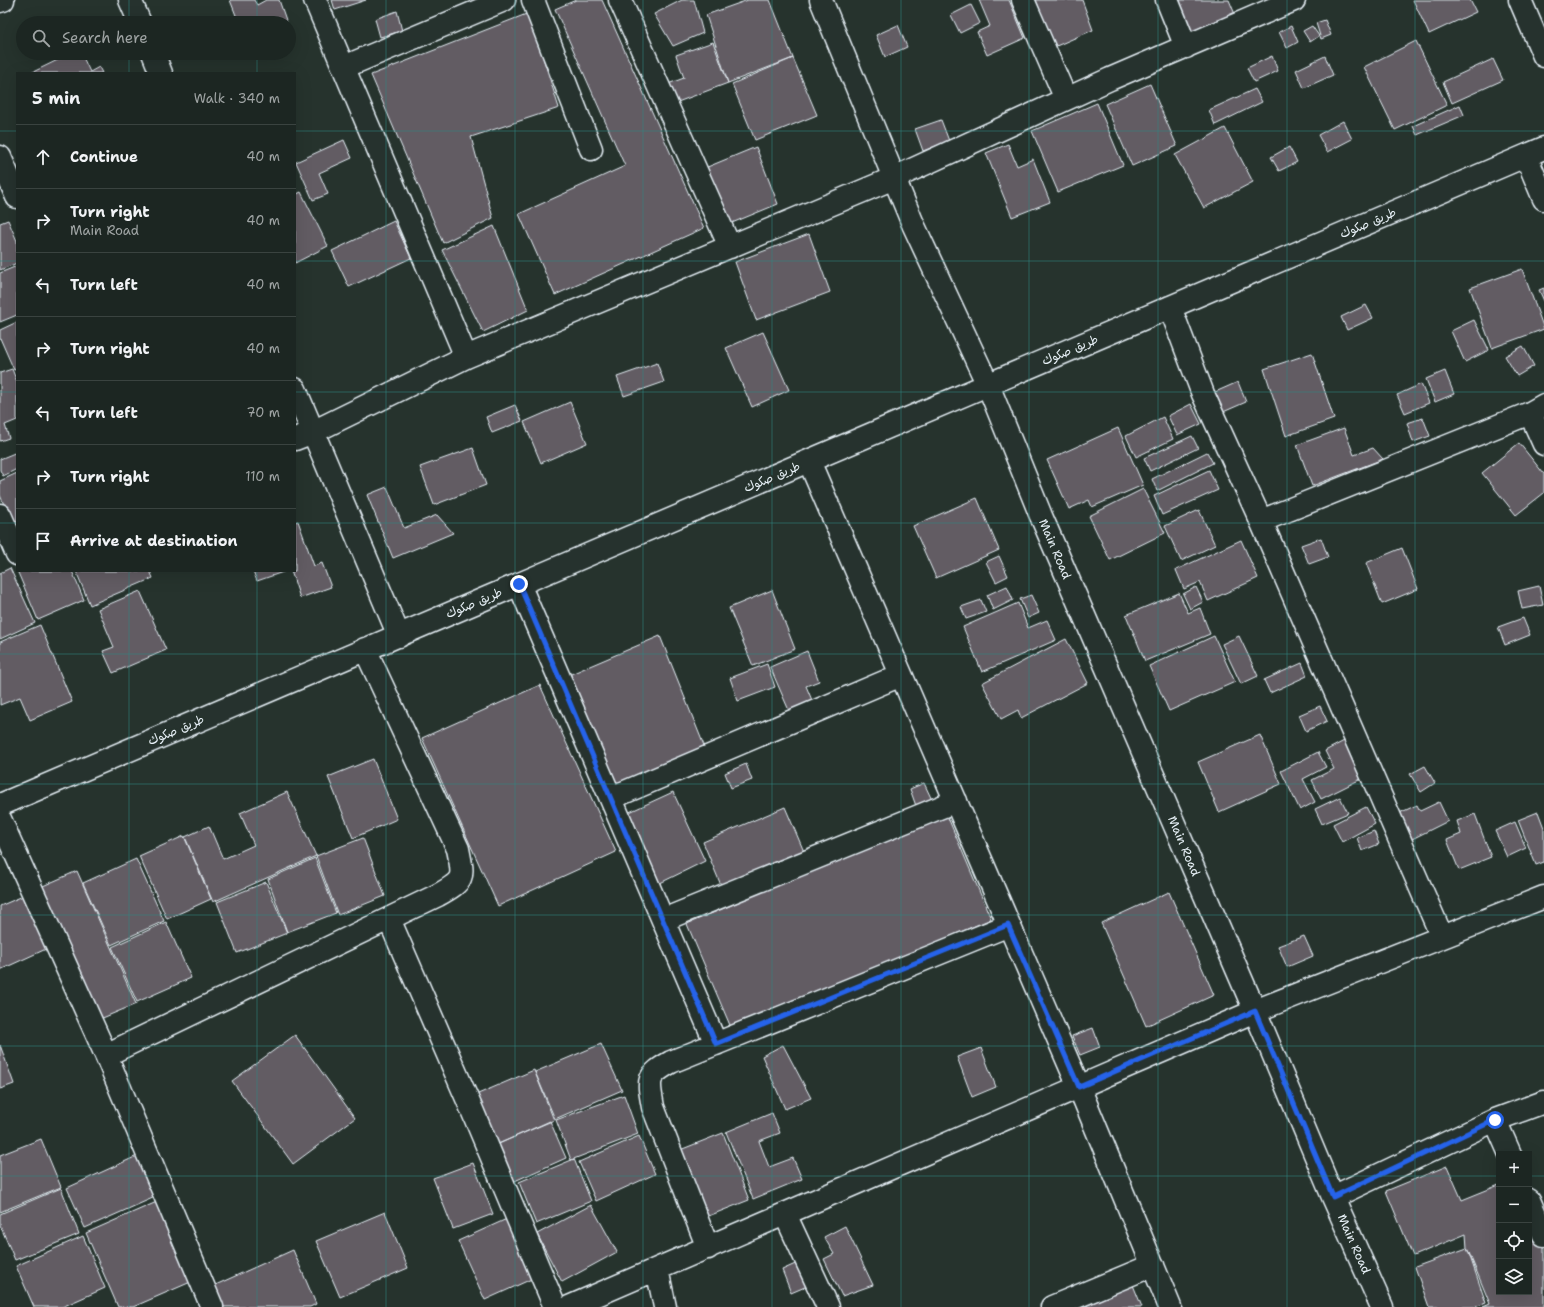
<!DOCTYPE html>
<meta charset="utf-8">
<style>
:root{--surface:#1c2622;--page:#29322f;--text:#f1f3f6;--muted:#a0a5a5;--line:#3a4340}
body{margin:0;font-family:"Shantell Sans","Playpen Sans Arabic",sans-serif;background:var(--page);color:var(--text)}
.controls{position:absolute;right:12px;bottom:12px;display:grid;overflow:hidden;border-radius:0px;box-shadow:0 4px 16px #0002}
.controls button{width:36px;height:36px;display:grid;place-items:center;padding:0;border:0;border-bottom:1px solid var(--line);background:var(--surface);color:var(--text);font:20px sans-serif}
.stop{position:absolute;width:12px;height:12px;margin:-9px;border:3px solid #2563eb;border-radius:50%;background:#fff}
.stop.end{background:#2563eb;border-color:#fff;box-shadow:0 1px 4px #0008}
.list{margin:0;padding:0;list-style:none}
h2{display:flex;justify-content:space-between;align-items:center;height:52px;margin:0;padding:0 16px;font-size:17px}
h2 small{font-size:13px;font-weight:400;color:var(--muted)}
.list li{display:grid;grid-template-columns:26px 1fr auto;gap:12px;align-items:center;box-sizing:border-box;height:64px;padding:0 16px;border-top:1px solid var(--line)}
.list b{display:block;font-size:15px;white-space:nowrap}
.list p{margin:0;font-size:13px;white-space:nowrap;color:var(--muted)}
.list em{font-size:13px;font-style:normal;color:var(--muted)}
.icon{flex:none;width:22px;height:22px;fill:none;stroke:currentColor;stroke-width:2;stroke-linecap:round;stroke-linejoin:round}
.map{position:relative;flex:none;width:1544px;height:1307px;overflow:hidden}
.search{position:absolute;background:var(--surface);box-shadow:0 4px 16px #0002;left:16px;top:16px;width:280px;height:44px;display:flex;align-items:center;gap:10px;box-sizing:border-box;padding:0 14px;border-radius:22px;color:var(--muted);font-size:15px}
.panel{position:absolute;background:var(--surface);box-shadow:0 4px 16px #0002;left:16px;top:72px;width:280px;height:500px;border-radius:0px}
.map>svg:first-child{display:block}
.building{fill:#625c64;stroke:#e8f1f8}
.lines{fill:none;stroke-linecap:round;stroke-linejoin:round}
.minor-casing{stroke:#e8f1f8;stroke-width:25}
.minor{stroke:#26332d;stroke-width:22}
.route{stroke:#2563eb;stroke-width:5}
.grid{fill:none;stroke:#308883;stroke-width:1;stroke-opacity:0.55}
.labels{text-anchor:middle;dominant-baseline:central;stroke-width:4;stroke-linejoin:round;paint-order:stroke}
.street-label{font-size:12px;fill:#e8f1f8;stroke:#26332d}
</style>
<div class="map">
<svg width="1544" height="1307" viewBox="0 0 1544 1307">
<rect width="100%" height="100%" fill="#26332d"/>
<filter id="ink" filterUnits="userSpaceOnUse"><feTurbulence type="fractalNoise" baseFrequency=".025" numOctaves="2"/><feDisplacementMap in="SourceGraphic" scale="8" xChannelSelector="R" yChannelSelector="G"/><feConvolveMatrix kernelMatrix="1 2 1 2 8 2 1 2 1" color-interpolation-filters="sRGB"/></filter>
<g filter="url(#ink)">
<!-- building -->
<path class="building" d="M230,0h24l3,5 9,-5h13l8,23h-48z
M332,0h34l-31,10z
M576,0h26l102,228 -149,67 -36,-81 106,-48 -70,-157z
M682,0h12l9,33 -30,13 -19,-32z
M748,0h22l23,58 -65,25 -22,-68z
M979,0h30l16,38 -38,17 -10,-23 13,-6z
M1036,0h46l11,30 -39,17z
M1173,0h56l8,19 -49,19z
M1413,0h57l6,12 -47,22z
M971,5l9,18 -20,10 -9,-18z
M397,11l5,20 -22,6 -5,-18z
M529,13l30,95 -88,29 22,81 -50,25 -72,-168z
M1325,20l6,15 -10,4 -5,-16z
M898,25l9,22 -22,10 -9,-22z
M1291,26l7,16 -11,6 -8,-16z
M1312,26l7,10 -9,6 -7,-11z
M1416,41l31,64 -52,25 -31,-63z
M713,42l15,41 -53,20 -7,-19 16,-6 -8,-23z
M72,53h9l9,19 9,-5 3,6h-71z
M1272,56l6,15 -24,11 -7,-14z
M1325,56l8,19 -29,13 -8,-18z
M793,58l24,57 -62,25 -23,-56z
M1493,59l10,21 -51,23 -9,-21z
M1150,84l27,62 -45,20 -27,-62z
M1255,89l7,13 -47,23 -6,-15z
M1097,103l26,62 -65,27 -26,-61z
M1460,105l4,10 -47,20 -4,-9z
M941,120l8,21 -26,10 -8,-22z
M1343,121l9,18 -25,13 -9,-17z
M1225,128l28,54 -49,26 -29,-53z
M344,140l8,18 -33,15 9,21 -15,6 -17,-38z
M1008,144l9,22 16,-7 17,43 -38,15 -26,-64z
M756,147l22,57 -51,21 -22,-57z
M1289,147l8,15 -18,9 -8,-14z
M301,192l27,54 -33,17v-68z
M8,220l9,21v22l-17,7v-47z
M394,221l17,37 -62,29 -17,-36z
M494,226l34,84 -45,22 -41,-82z
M809,234l21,58 -74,28 -21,-58z
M17,266v49l-17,7v-49z
M1522,269l22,60 -52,19 -22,-60z
M1544,288v13l-5,-11z
M1366,305l7,13 -26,12 -6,-13z
M1474,320l15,30 -24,12 -14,-31z
M17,322v47l-3,1 -14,-32v-8z
M763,332l26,58 -37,17 -26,-59z
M1523,346l11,20 -17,10 -12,-20z
M1312,353l22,66 -48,17 -22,-67z
M657,363l7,19 -40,14 -7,-19z
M12,369l5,13v38l-12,5 4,13 -9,3v-68z
M1445,371l9,23 -19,8 -9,-23z
M1238,382l8,20 -25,11 -8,-20z
M1421,384l8,19 -24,10 -8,-18z
M570,402l17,41 -46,20 -17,-41z
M1191,404l10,20 -24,11 -9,-19z
M515,405l7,16 -30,12 -6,-16z
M1163,417l10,22 -37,18 -10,-21z
M1423,418l7,18 -17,6 -6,-19z
M1118,428l25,57 -51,22 -3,-7 -20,9 -22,-49z
M1344,428l10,27 19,-7 10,11 -71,27 -15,-41z
M1192,436l6,12 -48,23 -6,-13z
M1519,443l25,31v19l-28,22 -34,-42z
M473,448l13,37 -52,20 -14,-38z
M17,452v17l-14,7 -3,-6v-11z
M1207,452l6,11 -56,28 -5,-12z
M1209,470l9,20 -56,25 -8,-19z
M17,473v55l-3,1 -14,-34v-14z
M387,487l17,41 33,-13 16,18 -60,25 -26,-63z
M1143,489l22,44 -55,27 -21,-44z
M977,498l22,52 -63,28 -23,-52z
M1199,510l16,35 -34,16 -16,-35z
M298,521l16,45 8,-3 9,24 -31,11 -9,-27h4v-49z
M1321,538l7,19 -19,7 -8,-19z
M1241,540l17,38 -50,23 -8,-19 -16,7 -8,-19z
M1402,548l16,41 -36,15 -16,-41z
M999,556l9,20 -12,6 -10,-20z
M10,568l25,55 -35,16v-66z
M16,568h1v3h55l12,29 -46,20z
M76,571h74l3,7 -63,27z
M253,571h33l-29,10z
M1007,586l6,14 -20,10 -6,-15z
M1539,586l4,19 -21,4 -4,-18z
M1196,587l7,15 -13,7 -7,-15z
M772,590l23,59 -42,17 -24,-58z
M140,591l26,59 -53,23 -10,-22 11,-4 -16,-38z
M1179,593l9,20 12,-5 10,26 -65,27 -19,-46z
M1031,595l8,18 -11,5 -8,-19z
M981,600l5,12 -20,7 -5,-12z
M1018,603l10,25 19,-8 9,20 -74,32 -19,-45z
M1523,618l7,17 -25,10 -7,-18z
M40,625l32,77 -42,18 -10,-23 -20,8v-63z
M660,636l47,117 -96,40 -47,-116z
M1214,636l21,46 -66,29 -20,-45z
M1239,636l19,40 -17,8 -19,-40z
M1066,639l22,44 -67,35 -3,-8 -17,9 -19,-36z
M807,651l12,30 -13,5 8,19 -23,10 -21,-48z
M1302,663l5,13 -37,17 -6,-13z
M767,664l8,23 -37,14 -8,-23z
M540,685l76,167 -118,54 -76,-168z
M1320,706l7,15 -21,10 -7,-16z
M1260,735l21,49 -62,28 -21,-50z
M1346,740l19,37 -44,22 -9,-19 22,-11 -9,-18z
M1318,752l8,15 -23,12 12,23 -15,8 -19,-39z
M373,759l24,60 -44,19 -25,-61z
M746,764l6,16 -21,8 -6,-15z
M1425,766l10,17 -14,9 -11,-18z
M924,783l8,17 -16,6 -6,-17z
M287,792l29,64 -103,46 -28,-65 24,-11 14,33 31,-14 -14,-32z
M673,792l32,69 -49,24 -33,-70z
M1340,797l8,16 -26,11 -7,-15z
M1439,802l9,19 -40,20 -13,-26 22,-10 3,6z
M785,807l20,47 -82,36 -20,-48z
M1366,807l9,17 -33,18 -9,-18z
M1538,812l6,16v34l-8,3 -18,-45z
M946,813l45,106 -259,111 -45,-106z
M1475,814l16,43 -32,13 -12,-30 14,-6 -4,-13z
M1515,822l11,26 -19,9 -12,-26z
M1374,831l5,13 -17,7 -5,-13z
M184,836l27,63 -44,20 -28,-63z
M363,838l22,58 -47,19 -22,-59z
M315,858l21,55 -49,19 -19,-53z
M136,859l28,62 -53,24 -28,-62z
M77,871l59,133 -43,18 -57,-133z
M266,882l21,51 -50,20 -20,-51z
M1169,892l45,103 -68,31 -45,-103z
M23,896l23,53 -46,21v-64z
M166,922l25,56 -54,24 -25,-55z
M1304,936l9,20 -26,11 -9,-21z
M1093,1028l7,19 -20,8 -8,-19z
M295,1035l60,83 -62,46 -61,-83z
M601,1044l21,46 -67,29 -20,-47z
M0,1045l14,39 -14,5z
M783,1045l28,53 -26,11 -23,-53z
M981,1048l15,39 -24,10 -15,-40z
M534,1070l20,50 -63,27 -20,-50z
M624,1095l14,39 -67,26 -15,-40z
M772,1113l8,20 -21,8 10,26 24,-9 9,21 -49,20 -27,-67z
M550,1121l16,37 -58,26 -16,-37z
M723,1133l26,67 -43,17 -26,-67z
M639,1136l16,38 -59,27 -17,-39z
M41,1139l20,48 -61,25v-57z
M137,1156l18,41 -70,31 -18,-40z
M574,1159l17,42 -55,23 -17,-42z
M473,1163l20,51 -40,15 -20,-51z
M1447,1166l15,34 37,-15v107h30v-83l15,36v62h-61l7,-3 -23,-56 -1,-14 -53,22 -27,-65z
M61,1188l18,46 -64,26 -15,-35v-11z
M159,1201l34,80 -60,26h-15l-32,-74z
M591,1205l26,47 -55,30 -25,-48z
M385,1212l23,56 -68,29 -24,-56z
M509,1218l27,59 -51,23 -27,-59z
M845,1226l28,59 -31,11 -18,-37 10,-5 -10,-17z
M83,1236l22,52 -43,19h-28l-18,-41z
M1467,1248l19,55 -11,4h-46l-14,-40z
M293,1250l23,54 -6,3h-91l-8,-20z
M802,1261l10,23 -21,9 -9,-23z
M1133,1285l9,22h-59z"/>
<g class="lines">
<!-- minor casing -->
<g class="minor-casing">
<path id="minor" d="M130,0l10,23
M315,0l151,357
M533,0l58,149
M620,0l110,247
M821,0l92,224 75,161 53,131 214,495 78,186 49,110
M1023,0l43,99
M1167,0l19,47
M1520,0l24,56
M0,1l3,-1
M153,53l8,20
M344,67l160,-67
M1526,156l18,43
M0,157l17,40
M1170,307l33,87 58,127 181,416
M295,389l104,247
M1530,413l14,31
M295,439l18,-7 153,-75 428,-179 216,-99 184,-79
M809,461l270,626 91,220
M0,515l17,39
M1261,521l269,-108 14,-8
M519,584l197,460
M611,798l290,-123
M0,805l1544,-657
M0,819l106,236 106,252
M389,919l83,191 83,197
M663,920l293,-119
M106,1055l332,-160c27,-15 26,-17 20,-46l-93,-200
M1495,1120l15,34
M1333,1197l162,-77 49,-18
M1529,1200l15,35
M785,1214l43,93
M708,1248l-55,-141c-5,-27 -7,-31 18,-45l338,-137
M657,1269l8,38
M569,1307l686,-296 289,-114
M1052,1307l101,-42"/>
</g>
<!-- minor -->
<use href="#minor" class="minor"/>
</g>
</g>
<g class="lines" filter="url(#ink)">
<!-- route -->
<path class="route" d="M519,584l197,460 292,-119 71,162 176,-76 78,186 162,-77"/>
</g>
<!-- grid -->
<path class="grid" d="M129,0v23M257,0v23M386,0v1307M515,0v1307M643,0v1307M772,0v1307M901,0v1307M1029,0v1307M1158,0v1307M1287,0v1307M1415,0v1307M129,53v20M257,53v20M0,131h17M295,131h1249M0,261h17M295,261h1249M0,392h17M295,392h1249M0,523h17M295,523h1249M129,571v736M257,571v736M0,654h1544M0,784h1544M0,915h1544M0,1046h1544M0,1176h1499M1529,1176h15"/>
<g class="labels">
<!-- street labels -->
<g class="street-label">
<text transform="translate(1368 223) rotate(-23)">طريق صكوك</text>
<text transform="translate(1070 350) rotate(-23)">طريق صكوك</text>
<text transform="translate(772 477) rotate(-23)">طريق صكوك</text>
<text transform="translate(1055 549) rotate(67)">Main Road</text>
<text transform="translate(474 603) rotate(-23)">طريق صكوك</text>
<text transform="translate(176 730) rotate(-23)">طريق صكوك</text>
<text transform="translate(1184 846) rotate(67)">Main Road</text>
<text transform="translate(1354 1244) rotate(66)">Main Road</text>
</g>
</g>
</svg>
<div class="controls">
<button>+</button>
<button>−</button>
<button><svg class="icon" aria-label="locate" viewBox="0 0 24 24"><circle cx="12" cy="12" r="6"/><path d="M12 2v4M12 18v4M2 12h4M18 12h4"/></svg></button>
<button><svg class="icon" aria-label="layers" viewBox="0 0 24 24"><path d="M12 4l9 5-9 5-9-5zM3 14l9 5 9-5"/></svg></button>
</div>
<div class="stop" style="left:1495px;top:1120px"></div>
<div class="stop end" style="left:519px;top:584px"></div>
<div class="search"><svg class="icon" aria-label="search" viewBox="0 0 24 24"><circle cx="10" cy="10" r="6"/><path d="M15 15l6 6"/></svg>Search here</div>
<section class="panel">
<h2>5 min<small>Walk · 340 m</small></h2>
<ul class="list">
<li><svg class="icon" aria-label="ahead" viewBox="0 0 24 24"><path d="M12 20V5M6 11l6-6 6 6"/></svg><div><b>Continue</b></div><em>40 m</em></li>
<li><svg class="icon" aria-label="right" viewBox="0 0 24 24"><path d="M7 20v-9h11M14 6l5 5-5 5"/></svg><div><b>Turn right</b><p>Main Road</p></div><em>40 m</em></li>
<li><svg class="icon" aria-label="left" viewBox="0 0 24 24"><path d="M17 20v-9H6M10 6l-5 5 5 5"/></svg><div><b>Turn left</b></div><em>40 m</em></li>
<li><svg class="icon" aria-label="right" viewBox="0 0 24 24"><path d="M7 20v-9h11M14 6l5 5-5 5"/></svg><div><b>Turn right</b></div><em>40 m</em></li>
<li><svg class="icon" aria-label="left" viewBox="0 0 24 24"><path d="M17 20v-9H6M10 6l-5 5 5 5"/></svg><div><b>Turn left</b></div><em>70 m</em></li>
<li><svg class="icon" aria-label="right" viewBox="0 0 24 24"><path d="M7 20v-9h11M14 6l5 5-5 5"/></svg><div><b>Turn right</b></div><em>110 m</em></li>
<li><svg class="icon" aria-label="arrive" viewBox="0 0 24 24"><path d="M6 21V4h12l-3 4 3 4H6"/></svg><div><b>Arrive at destination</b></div></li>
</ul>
</section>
</div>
